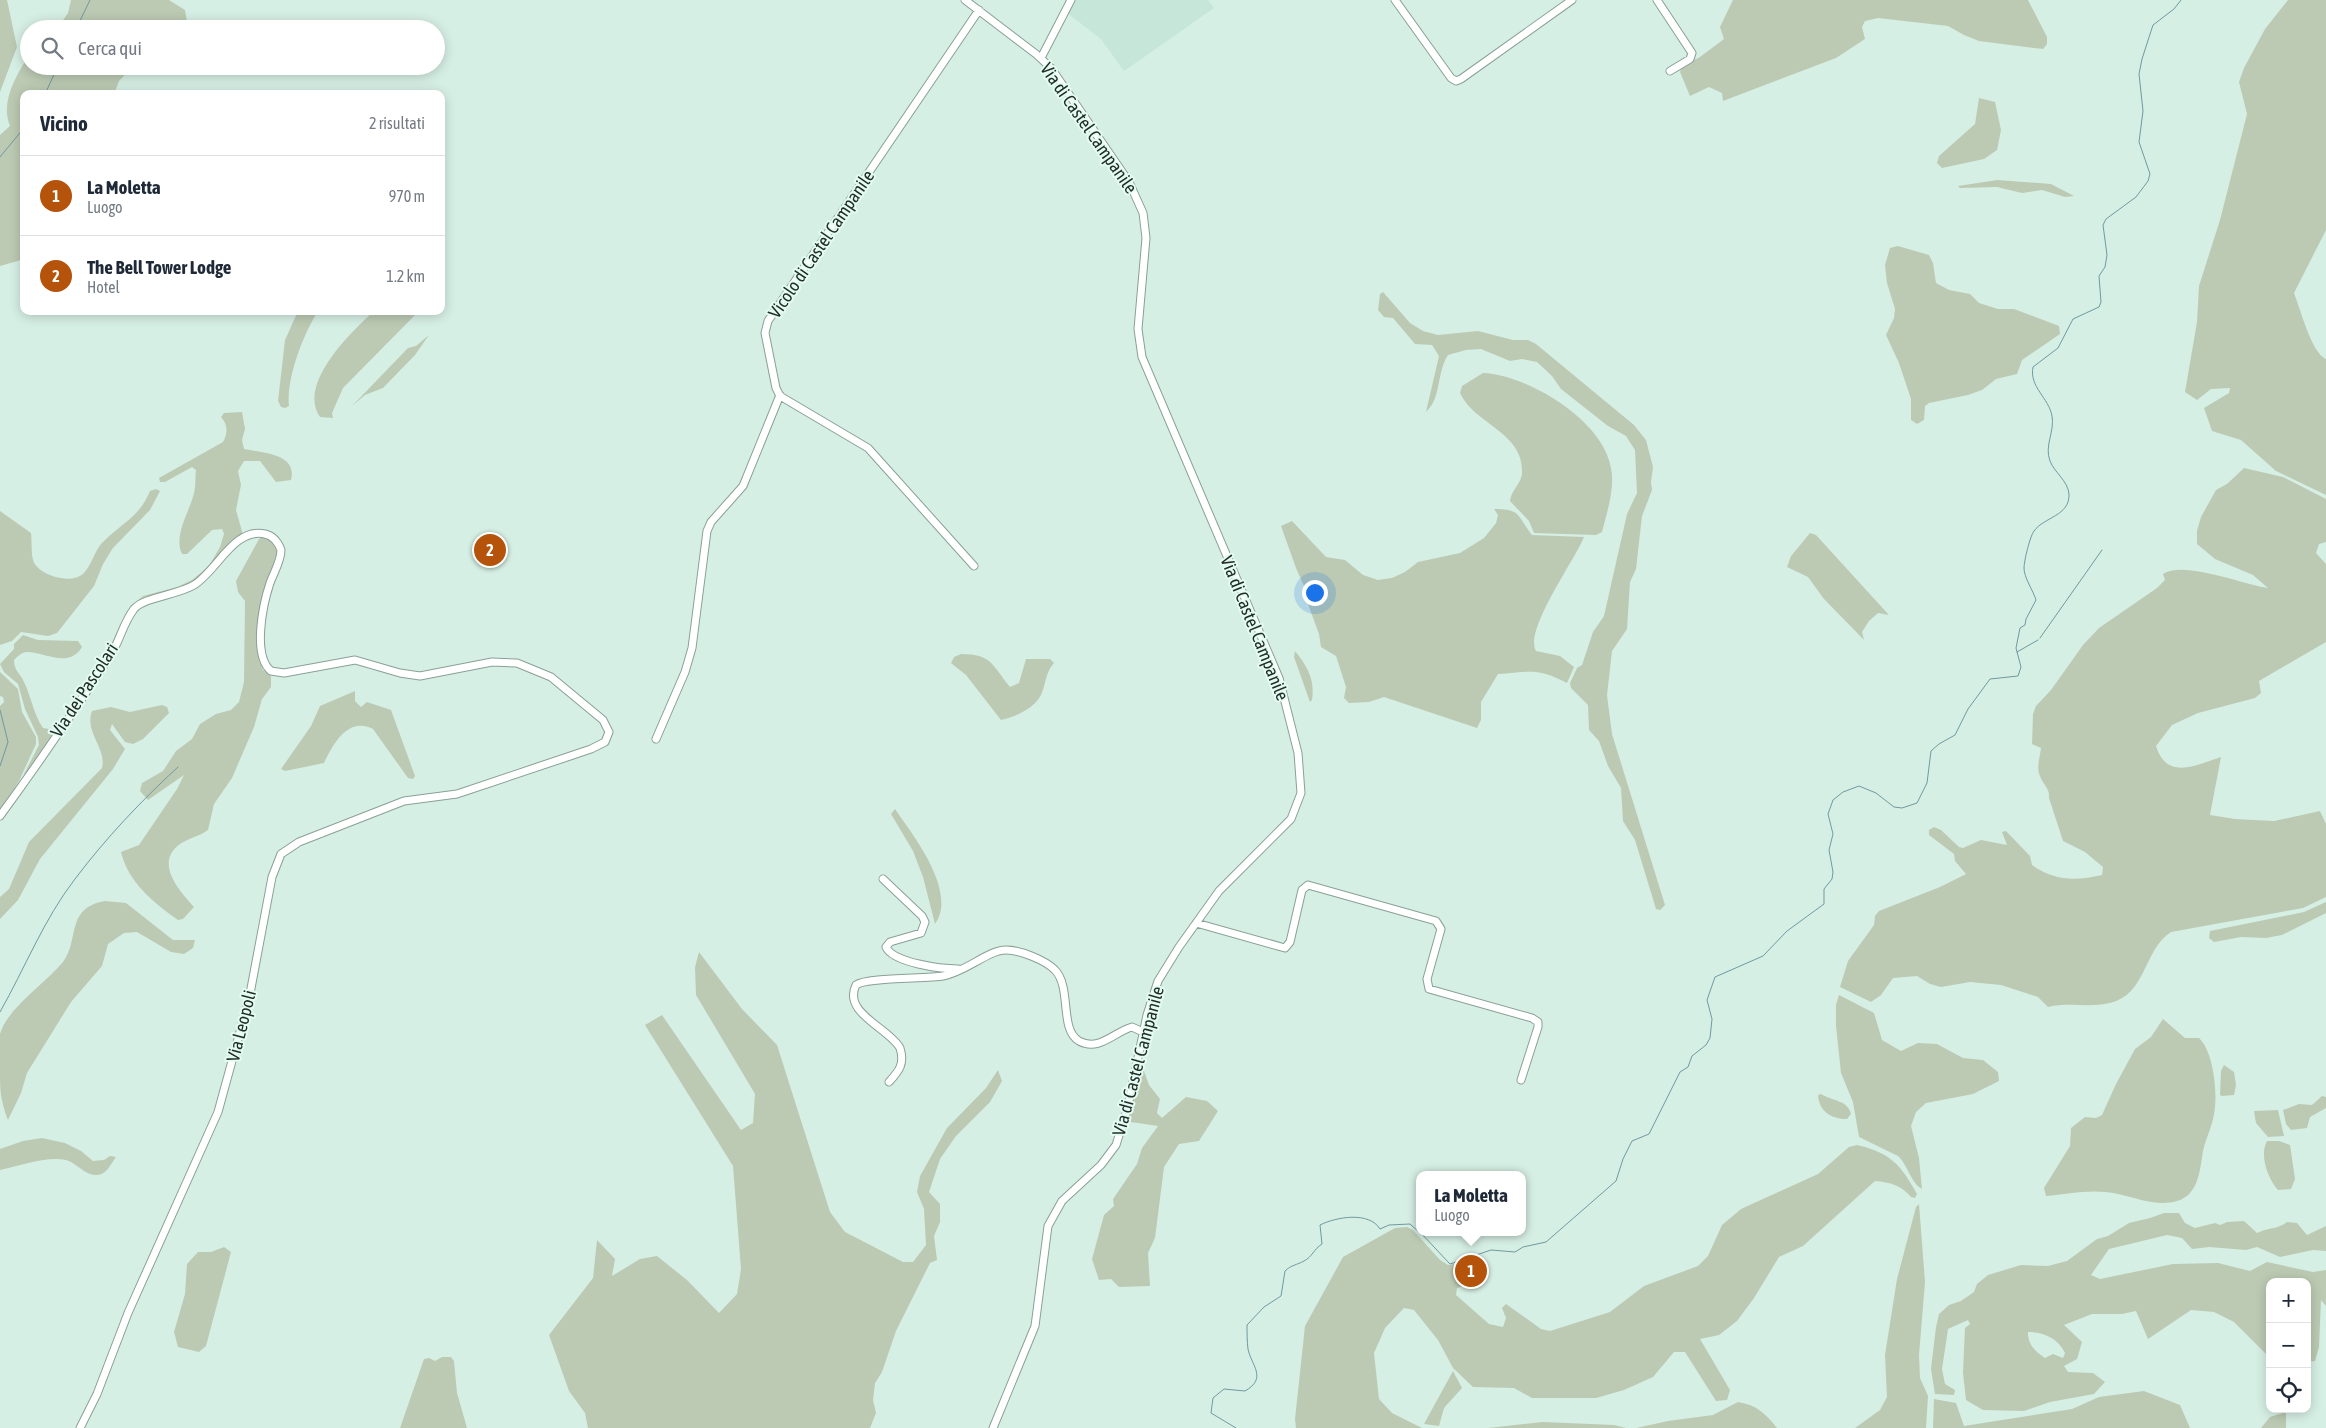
<!DOCTYPE html>
<html lang="it">
<meta charset="utf-8">
<style>
:root{--surface:#fff;--page:#f2f2f3;--text:#1f2937;--muted:#747a83;--line:#e0e1e3;--accent:#b45309}
body{margin:0;font-family:"Asap Condensed",sans-serif;background:var(--page);color:var(--text)}
.controls{position:absolute;right:15px;bottom:15px;display:grid;overflow:hidden;border-radius:10px;box-shadow:0 2px 12px #0003}
.controls button{width:45px;height:45px;display:grid;place-items:center;padding:0;border:0;border-bottom:1px solid var(--line);background:var(--surface);color:var(--text);font:25px sans-serif}
.you{position:absolute;left:1314px;top:592px;width:18px;height:18px;margin:-12px;border:4px solid #fff;border-radius:50%;background:#1a73e8;box-shadow:0 0 0 8px #1a73e833}
.badge{display:grid;place-items:center;width:32px;height:32px;border-radius:50%;background:var(--accent);color:#fff;font-size:16px;font-weight:700}
.pin{position:absolute;translate:-50% -50%;border:2px solid #fff;box-shadow:0 1px 5px #0006}
.popup{position:absolute;left:1416px;top:1171px;width:110px;height:65px;box-sizing:border-box;display:grid;place-content:center;border-radius:10px;background:var(--surface);filter:drop-shadow(0 1px 4px #0005);font-size:16px;white-space:nowrap;color:var(--muted)}
.popup b{font-size:19px;color:var(--text)}
.popup::after{content:'';position:absolute;left:50%;top:100%;margin-left:-10px;border:10px solid transparent;border-top-color:var(--surface)}
.list{margin:0;padding:0;list-style:none}
h2{display:flex;justify-content:space-between;align-items:center;height:65px;margin:0;padding:0 20px;font-size:21px}
h2 small{font-size:16px;font-weight:400;color:var(--muted)}
.list li{display:grid;grid-template-columns:32px 1fr auto;gap:15px;align-items:center;box-sizing:border-box;height:80px;padding:0 20px;border-top:1px solid var(--line)}
.list b{display:block;font-size:19px;white-space:nowrap}
.list p{margin:0;font-size:16px;white-space:nowrap;color:var(--muted)}
.list em{font-size:16px;font-style:normal;color:var(--muted)}
.icon{flex:none;width:28px;height:28px;fill:none;stroke:currentColor;stroke-width:2;stroke-linecap:round;stroke-linejoin:round}
.map{position:relative;flex:none;width:2326px;height:1428px;overflow:hidden}
.search{position:absolute;background:var(--surface);box-shadow:0 2px 12px #0003;left:20px;top:20px;width:425px;height:55px;display:flex;align-items:center;gap:12px;box-sizing:border-box;padding:0 18px;border-radius:28px;color:var(--muted);font-size:19px}
.panel{position:absolute;background:var(--surface);box-shadow:0 2px 12px #0003;left:20px;top:90px;width:425px;height:225px;border-radius:10px}
.map>svg:first-child{display:block}
.built{fill:#c5e6d9}
.green{fill:#bccab3;fill-rule:evenodd}
.lines{fill:none;stroke-linecap:round;stroke-linejoin:round}
.stream{stroke:#71999f;stroke-width:1}
.minor-casing{stroke:#89a097;stroke-width:9}
.minor{stroke:#fff;stroke-width:7}
.labels{text-anchor:middle;dominant-baseline:central;stroke-width:4;stroke-linejoin:round;paint-order:stroke}
.street-label{font-size:18px;fill:#232c29;stroke:#e3fcf2}
</style>
<div class="map">
<svg width="2326" height="1428" viewBox="0 0 2326 1428">
<rect width="100%" height="100%" fill="#d6efe5"/>
<!-- built -->
<path class="built" d="M1074,0h134l6,8 -90,63 -23,-32 -35,-27 2,-5 4,-1z"/>
<!-- green -->
<path class="green" d="M0,0h7l10,47 -17,45z
M71,0h98l16,10 2,12 -6,7h-124l11,-16z
M1733,0h295l19,37v7l-4,5 -64,-8 -15,-6 -16,-9 -70,-8 -13,3 -3,6 3,12 -29,19 -113,43 -1,-8 -13,-6 -19,9 -10,-24 2,-6 18,-9 24,-18 -4,-12z
M2288,0h38v230l-32,63c6,15 18,61 32,66v136l-50,-24 -35,-31 -29,-9 -8,-23 25,-15 1,-5 -19,1 -14,11 -12,-8 12,-70 2,-36 21,-66 27,-106 -8,-32 5,-14 21,-39z
M29,55v11h104l-14,15 -5,13h-90v161l-3,5 -21,6v-131l10,-9c-10,-24 6,-50 19,-71z
M1979,98l16,4 6,28 -4,20 -13,9 -42,9 -5,-5 2,-7 36,-32z
M1997,180l54,4 23,12 -9,1 -23,-7 -20,3 -25,-6 -37,1 -2,-2z
M1898,246l31,9 4,8 3,20 13,7 21,4 9,9 19,6h16l45,17 1,8 -38,26 -5,14 -21,5 -14,11 -14,5 -39,8 -4,3 -1,14 -7,4 -6,-4v-21l-12,-36 -13,-28 8,-17 1,-9 -8,-26 -2,-18 5,-17z
M1383,292l27,31 13,8 15,4 40,-4 35,9h15l8,4 98,81 12,15 7,27 -2,15 1,8 -10,26 -6,53 -6,13 -3,47 -15,22 -5,44 5,39 53,171 -5,5 -4,-1 -21,-69 -12,-19 -2,-33 -13,-22 -9,-25 -10,-11 -1,-25 -17,-17 -1,-5 7,-15 5,-3 11,-33 11,-16 23,-102 10,-21 -2,-43 -9,-14 -18,-10 -47,-37 -9,-13 -15,-14 -15,-3 -12,2 -29,-12 -15,1 -18,5c-12,19 -6,42 -22,57l13,-56 -7,-11 -17,-1 -22,-26 -9,-1 -6,-7 2,-16z
M298,311h20c-15,24 -32,68 -29,95l-4,2 -4,-1 -3,-6 7,-61z
M374,311h45l-76,77 -11,25 1,5 -13,-1c-23,-33 31,-85 54,-106z
M429,335l-14,20 -32,33 -18,7 -13,11 56,-58 8,-2z
M1483,373c45,2 120,47 128,95 4,21 -4,44 -9,64l-6,3 -62,-2 -5,-12 -19,-20c1,-11 12,-18 12,-28 2,-41 -47,-48 -62,-80l2,-7z
M242,412l3,17 -3,11 2,9c17,4 54,4 47,31l-15,2 -16,-21h-16l-6,10 3,14 -5,25 7,25 -44,44 -15,9 -51,20 -2,-2 12,-10 34,-9 15,-7 17,-14 11,-19 4,-13 -2,-5 -10,1 -25,24h-5c-9,-19 8,-43 12,-61 2,-7 1,-16 2,-23l-4,-3 -27,15h-5l-1,-4 64,-36c5,-9 5,-17 -2,-25l3,-4z
M2244,468l39,9 43,22v43l-7,2 -3,9 10,11v78l-67,39 2,12 -6,5 -57,15 -26,12 -16,21c11,35 40,19 65,11l-11,58 25,4 39,2 46,-10 6,13v73l-23,11 -132,24c-28,18 -24,62 -61,71 -21,5 -41,-1 -62,4l-10,-10 -37,-12 -31,-3 -29,5 -11,-3 -13,-8 -24,2 -12,17 -10,7 -31,-15 8,-26 26,-36 1,-9 4,-5 61,-24 26,-13 -11,-13 -1,-7 -25,-19v-5l5,-3 7,3 18,17 4,1 18,-8 26,5 -5,-13 4,-1 24,25 2,9c22,16 44,16 70,10l1,-8 -18,-15 -22,-11 -14,-43c1,-10 -6,-13 -9,-22 -4,-8 0,-19 1,-28l-9,-4 1,-30 3,-8 15,-16 32,-45 16,-17 58,-40 8,-8 -2,-6c20,-14 79,10 105,14l-15,-13 -38,-16 -18,-15v-13l4,-14 15,-27 11,-6z
M156,489l4,2 -10,19 -37,38 -10,16 -9,22 -37,47 -9,3 -27,-4 -9,9 -12,4v-134l31,22c1,8 0,19 2,27 4,15 38,25 50,14 8,-8 11,-21 18,-30 19,-20 38,-26 49,-53z
M1494,509c28,0 23,7 38,26l52,2c-9,23 -60,93 -48,114l24,5 14,11 -7,16c-30,-16 -38,-11 -69,-9l-17,28v18l-4,8 -93,-31 -15,5 -20,1 -5,-5 2,-11 -10,-31 -15,-9 -2,-13 -11,-30v-9l-12,-27 -15,-42 11,-5 34,36 19,3 18,15 15,5 14,-2 13,-6 13,-10 42,-9 24,-15 12,-15 2,-8z
M1810,533l6,2 73,80 -11,-2 -9,8 -7,11 2,8 -40,-41 -16,-22 -21,-10 4,-11z
M264,536l13,9 1,10 -16,45 -3,60 4,10 8,6v11l-9,12 -8,28 -22,51 -18,26 -6,26c-8,6 -19,8 -28,14 -26,19 -1,46 14,63l-11,12 -5,1c-24,-17 -50,-38 -57,-68l18,-7 38,-56 7,-14 -36,25 -8,-9 2,-8 21,-12 13,-20 16,-12 8,-15 16,-10 15,-4 8,-8 5,-20 1,-81 -7,-9 -2,-11 23,-42z
M23,635l15,5 40,1 4,6c-13,22 -37,5 -55,5 -5,0 -9,4 -13,8 0,8 3,11 8,18 9,16 11,36 21,50l12,2v2l-29,43 -2,-1 15,-29 -1,-8 -13,-28 -7,-25 -14,-12 -4,-8 14,-15v-5z
M1295,651c13,16 20,29 17,49l-2,2 -16,-45z
M961,654c31,0 31,11 49,33l9,-4 7,-24h24l4,4c-9,10 -8,21 -13,32 -7,14 -27,22 -40,25l-35,-45 -15,-12 3,-6z
M0,672l18,17 4,23 14,25v7l-17,37 -19,31v-106l4,-4 -1,-5 -3,-1z
M355,691v10l6,6 6,-5 24,8 24,66 -2,3 -5,-1 -35,-49c-25,-13 -40,15 -49,34l-39,8 -4,-2 30,-43 9,-20z
M162,705l5,2 2,6 -26,26 -10,5 -8,-2 -13,-18 -2,6 15,19 -12,20 -73,90 -22,41 -18,19v-22l9,-8 20,-47 73,-74c5,-20 -18,-35 -10,-57l19,-4 19,5z
M895,809c18,26 63,83 40,115l-12,-47 -10,-26 -22,-37z
M105,901l21,2 47,37h22l-2,8 -9,6 -13,-2 -34,-20 -13,1 -16,11 -6,22 -31,36 -44,71 -6,20 -13,27c-8,-21 -8,-30 -8,-52 0,-11 0,-24 0,-34 8,-27 45,-50 63,-72 17,-22 2,-54 42,-61z
M2326,902v11l-44,22 -16,3 -25,-1 -27,5 -5,-4 1,-7 94,-19z
M699,952l43,57 35,36 53,167 15,20 58,30h10l13,-17 -2,-36 -7,-17 3,-16 27,-48 39,-40 12,-18 4,11 -12,21 -34,34 -16,23 -11,33 11,12v18l-6,14 3,24 -7,3 -34,68 -14,41 -7,11 -2,17 3,13 -6,15h-282l-3,-15 -16,-22 -20,-56 44,-57 4,-38 18,19 -3,17 28,-17 17,-3 30,24 32,33 18,-19 4,-25 -8,-103 -88,-141 17,-10 79,115 12,-7 2,-29 -59,-99 -1,-28z
M1839,995l35,18 8,27 19,11 17,-8 19,1 26,14 20,2 15,12 1,9 -26,13 -47,9 -10,9 -5,14 8,32 3,31c-12,-7 -14,-24 -24,-33l-39,-19 -6,-35 -12,-29 -5,-47v-21z
M2163,1019l22,19h14c15,14 19,57 15,76 -2,13 -8,24 -11,37 -3,18 -4,44 -26,50 -25,7 -47,-7 -71,-9 -19,-2 -41,2 -60,4l-2,-8 26,-42 1,-18 14,-11 11,1 6,-3 14,-31 19,-35 16,-12z
M1141,1063l8,22 11,14 -3,14 5,5 24,-21 21,4 11,10 -19,30 -20,3 -15,23 -9,71 -7,15 2,33 -31,1 -8,-8 -12,1 -7,-21 12,-44 10,-9 -1,-7 24,-35 5,-16 16,-22 -27,-4 -5,2z
M2224,1065l10,7 2,13 -2,10 -12,1 -2,-1 1,-24z
M1821,1094c11,7 27,6 30,20l-4,5c-16,0 -28,-8 -29,-24z
M2322,1096l4,1v11l-16,9 -3,11 -16,2 -5,-6 -3,-14 16,-6 13,1z
M2278,1110l6,26 -16,1 -12,-14 -2,-12z
M42,1138l23,5 16,8 12,10 11,-1 6,-4 6,1c-5,7 -10,18 -19,18 -12,1 -20,-12 -31,-15 -20,-4 -46,6 -66,10v-21l23,-8z
M2267,1141h12l11,4 5,34 -4,10 -13,1c-10,-11 -19,-35 -11,-49z
M1857,1145c34,8 44,20 60,49l-2,4 -4,-1c-9,-11 -21,-15 -36,-16l-72,65 -24,11 -25,41 -17,23 -18,14 -19,4 30,51 -3,10 -11,1 -31,-49h-11l-21,25 -29,13 -28,8h-64l-18,-10 -41,-1 -20,-19 -15,-28 -24,-30 -10,-2 -19,20 -11,25 5,46 13,14 30,15h-126l-1,-9 10,-93 38,-69 52,-29 12,-1 6,3 27,30 8,5 25,-4 -7,7 4,16 -13,4 -1,7 33,29 14,3 3,-9 -4,-10 4,-4 35,25 9,2 60,-19 34,-26 54,-20 10,-10 14,-31 19,-16 77,-35 31,-27z
M1919,1204l6,78 -6,73 1,23 8,18 -2,32h-71l25,-18 7,-13 -2,-42 12,-76 19,-72z
M2164,1213h15l6,10 10,5 20,-5 5,2 7,-3 17,-1 13,12c11,-6 20,-3 30,-11l10,1 10,12 19,-9v25l-13,-1 -33,7 -23,-10 -11,3 -37,-3 -17,2 -10,-11 -15,-3 -58,14 -18,26 9,4 73,-15 45,-1 32,8 17,-9 46,10 13,-2v36l-5,-6 -2,47 -4,14 -8,1v-80h-37v76l-36,-36 -20,-10 -23,-2 -43,29 -12,-28 -14,3h-30l-28,11 18,17 -5,17 -13,7 4,6 25,1 12,9 -11,12 -44,8 -26,9 -41,-1 -17,-10 -3,-27 2,-45 5,-4 -2,-4 -20,9 -6,40 3,15 10,6 -1,5 -19,-1 -4,-25 5,-42 3,-13 10,-9 12,-4 13,-9 3,-8 11,-9 33,-10 27,1 19,-5 30,-22 11,-3 21,-13 21,-5zM2028,1332c16,0 30,6 37,21l-2,5 -10,-4 -8,4c-10,-7 -17,-13 -17,-26z
M224,1247l7,5 -25,94 -7,6 -21,-5 -4,-15 11,-38 2,-30 11,-12h13z
M442,1357h9l3,4 3,32 10,35h-67l24,-69 5,-1 6,3z
M1453,1371l9,17 -18,20 -5,18 -15,-2z
M2144,1391l36,14 10,23h-257l1,-29 22,4 8,23 108,-17 27,-12z
M1738,1402c19,3 28,12 39,26h-141l32,-7 45,-6z
M2286,1412v16h-25l9,-11z
M1543,1422l71,3 12,3h-138z"/>
<g class="lines">
<!-- stream -->
<path class="stream" d="M76,29l14,-29
M45,94l13,-28
M0,157l24,-29
M2040,638l62,-88
M2017,652l21,-12
M0,710l8,32 -8,24
M0,1012c25,-44 44,-93 75,-133 31,-41 65,-77 103,-112
M1420,1232l30,32 41,-14 24,2 8,-5 23,-5 70,-61 7,-22 9,-18 17,-7 31,-62 8,-5 4,-11 14,-11 4,-7 2,-19 -5,-19 8,-23 48,-21 24,-25 37,-27v-15l8,-10 1,-7 -4,-22 4,-16 -5,-20 5,-14 10,-8 16,-6 17,7 18,14 8,1 15,-5 10,-20 4,-32 8,-7 16,-9 13,-26 22,-30 28,-3 3,-9 -5,-19 4,-20 5,-3 1,-6 10,-19c-3,-10 -12,-22 -12,-32 0,-7 6,-32 10,-37 10,-14 36,-15 35,-37 -1,-13 -15,-22 -19,-33 -6,-15 5,-30 2,-45 -3,-18 -23,-29 -19,-49l25,-19 15,-29 26,-12 2,-5 -2,-26 6,-9 2,-12 -4,-30 3,-6 30,-22 12,-16 2,-7 -11,-32 4,-31 -4,-37 3,-15 11,-34 21,-16 7,-9
M1236,1428l-25,-15 2,-15 11,-9 21,2c23,-13 6,-26 3,-42 -1,-7 -1,-17 -1,-24l17,-18 17,-11 4,-25c6,-6 12,-6 19,-10 8,-4 10,-12 18,-17l-2,-19c16,-8 49,-14 60,4l9,-4 21,-1 9,8"/>
<!-- minor casing -->
<g class="minor-casing">
<path id="minor" d="M965,0l71,54 15,14 78,114 14,31 3,25 -8,91 4,28 137,321 19,75 3,40 -10,26 -72,72 -40,56 -21,34 -11,34 -20,95 -11,35 -15,20 -39,36 -14,25 -13,100 -42,102
M1395,0l56,78 5,3 5,-2 111,-79
M1657,0l35,53 -2,6 -20,12
M1041,58l30,-58
M974,566l-106,-118 -88,-52 -4,-8 -11,-55 3,-12 211,-311
M656,739l29,-67 7,-24 15,-117 4,-9 32,-36 37,-91
M0,816c38,-52 75,-106 110,-160 10,-15 13,-33 24,-47 10,-12 44,-14 60,-24 23,-14 40,-58 71,-51 9,2 13,8 16,16 0,11 -7,22 -11,33 -7,21 -18,72 1,88l13,2 71,-13 45,13 20,3 72,-14 25,1 34,14 52,43 6,12 -4,10 -14,7 -134,45 -53,7 -105,41 -18,12 -9,23 -23,122 -31,113 -90,201 -31,81 -17,34
M883,879l39,37 3,6 -4,11 -31,9 -4,5c7,16 56,22 72,22
M1196,923l89,25 5,-6 12,-52 6,-5 128,36 5,8 -14,50 2,10 103,29 6,4v5l-17,53
M889,1082c10,-11 16,-18 11,-34 -11,-20 -58,-35 -44,-63 10,-8 69,-6 87,-9 23,-4 45,-26 63,-26 14,0 39,10 49,20 17,18 4,59 24,71 20,11 35,-9 53,-14l11,5"/>
</g>
<!-- minor -->
<use href="#minor" class="minor"/>
</g>
<g class="labels">
<!-- street labels -->
<g class="street-label">
<text transform="translate(1089 128) rotate(55)">Via di Castel Campanile</text>
<text transform="translate(821 244) rotate(-56)">Vicolo di Castel Campanile</text>
<text transform="translate(1255 628) rotate(68)">Via di Castel Campanile</text>
<text transform="translate(84 690) rotate(-57)">Via dei Pascolari</text>
<text transform="translate(241 1026) rotate(-76)">Via Leopoli</text>
<text transform="translate(1138 1061) rotate(-75)">Via di Castel Campanile</text>
</g>
</g>
</svg>
<div class="controls">
<button>+</button>
<button>−</button>
<button><svg class="icon" aria-label="locate" viewBox="0 0 24 24"><circle cx="12" cy="12" r="6"/><path d="M12 2v4M12 18v4M2 12h4M18 12h4"/></svg></button>
</div>
<div class="you"></div>
<div class="pin badge" style="left:1471px;top:1271px">1</div>
<div class="popup"><b>La Moletta</b>Luogo</div>
<div class="pin badge" style="left:490px;top:550px">2</div>
<div class="search"><svg class="icon" aria-label="search" viewBox="0 0 24 24"><circle cx="10" cy="10" r="6"/><path d="M15 15l6 6"/></svg>Cerca qui</div>
<section class="panel">
<h2>Vicino<small>2 risultati</small></h2>
<ul class="list">
<li><span class="badge">1</span><div><b>La Moletta</b><p>Luogo</p></div><em>970 m</em></li>
<li><span class="badge">2</span><div><b>The Bell Tower Lodge</b><p>Hotel</p></div><em>1.2 km</em></li>
</ul>
</section>
</div>
